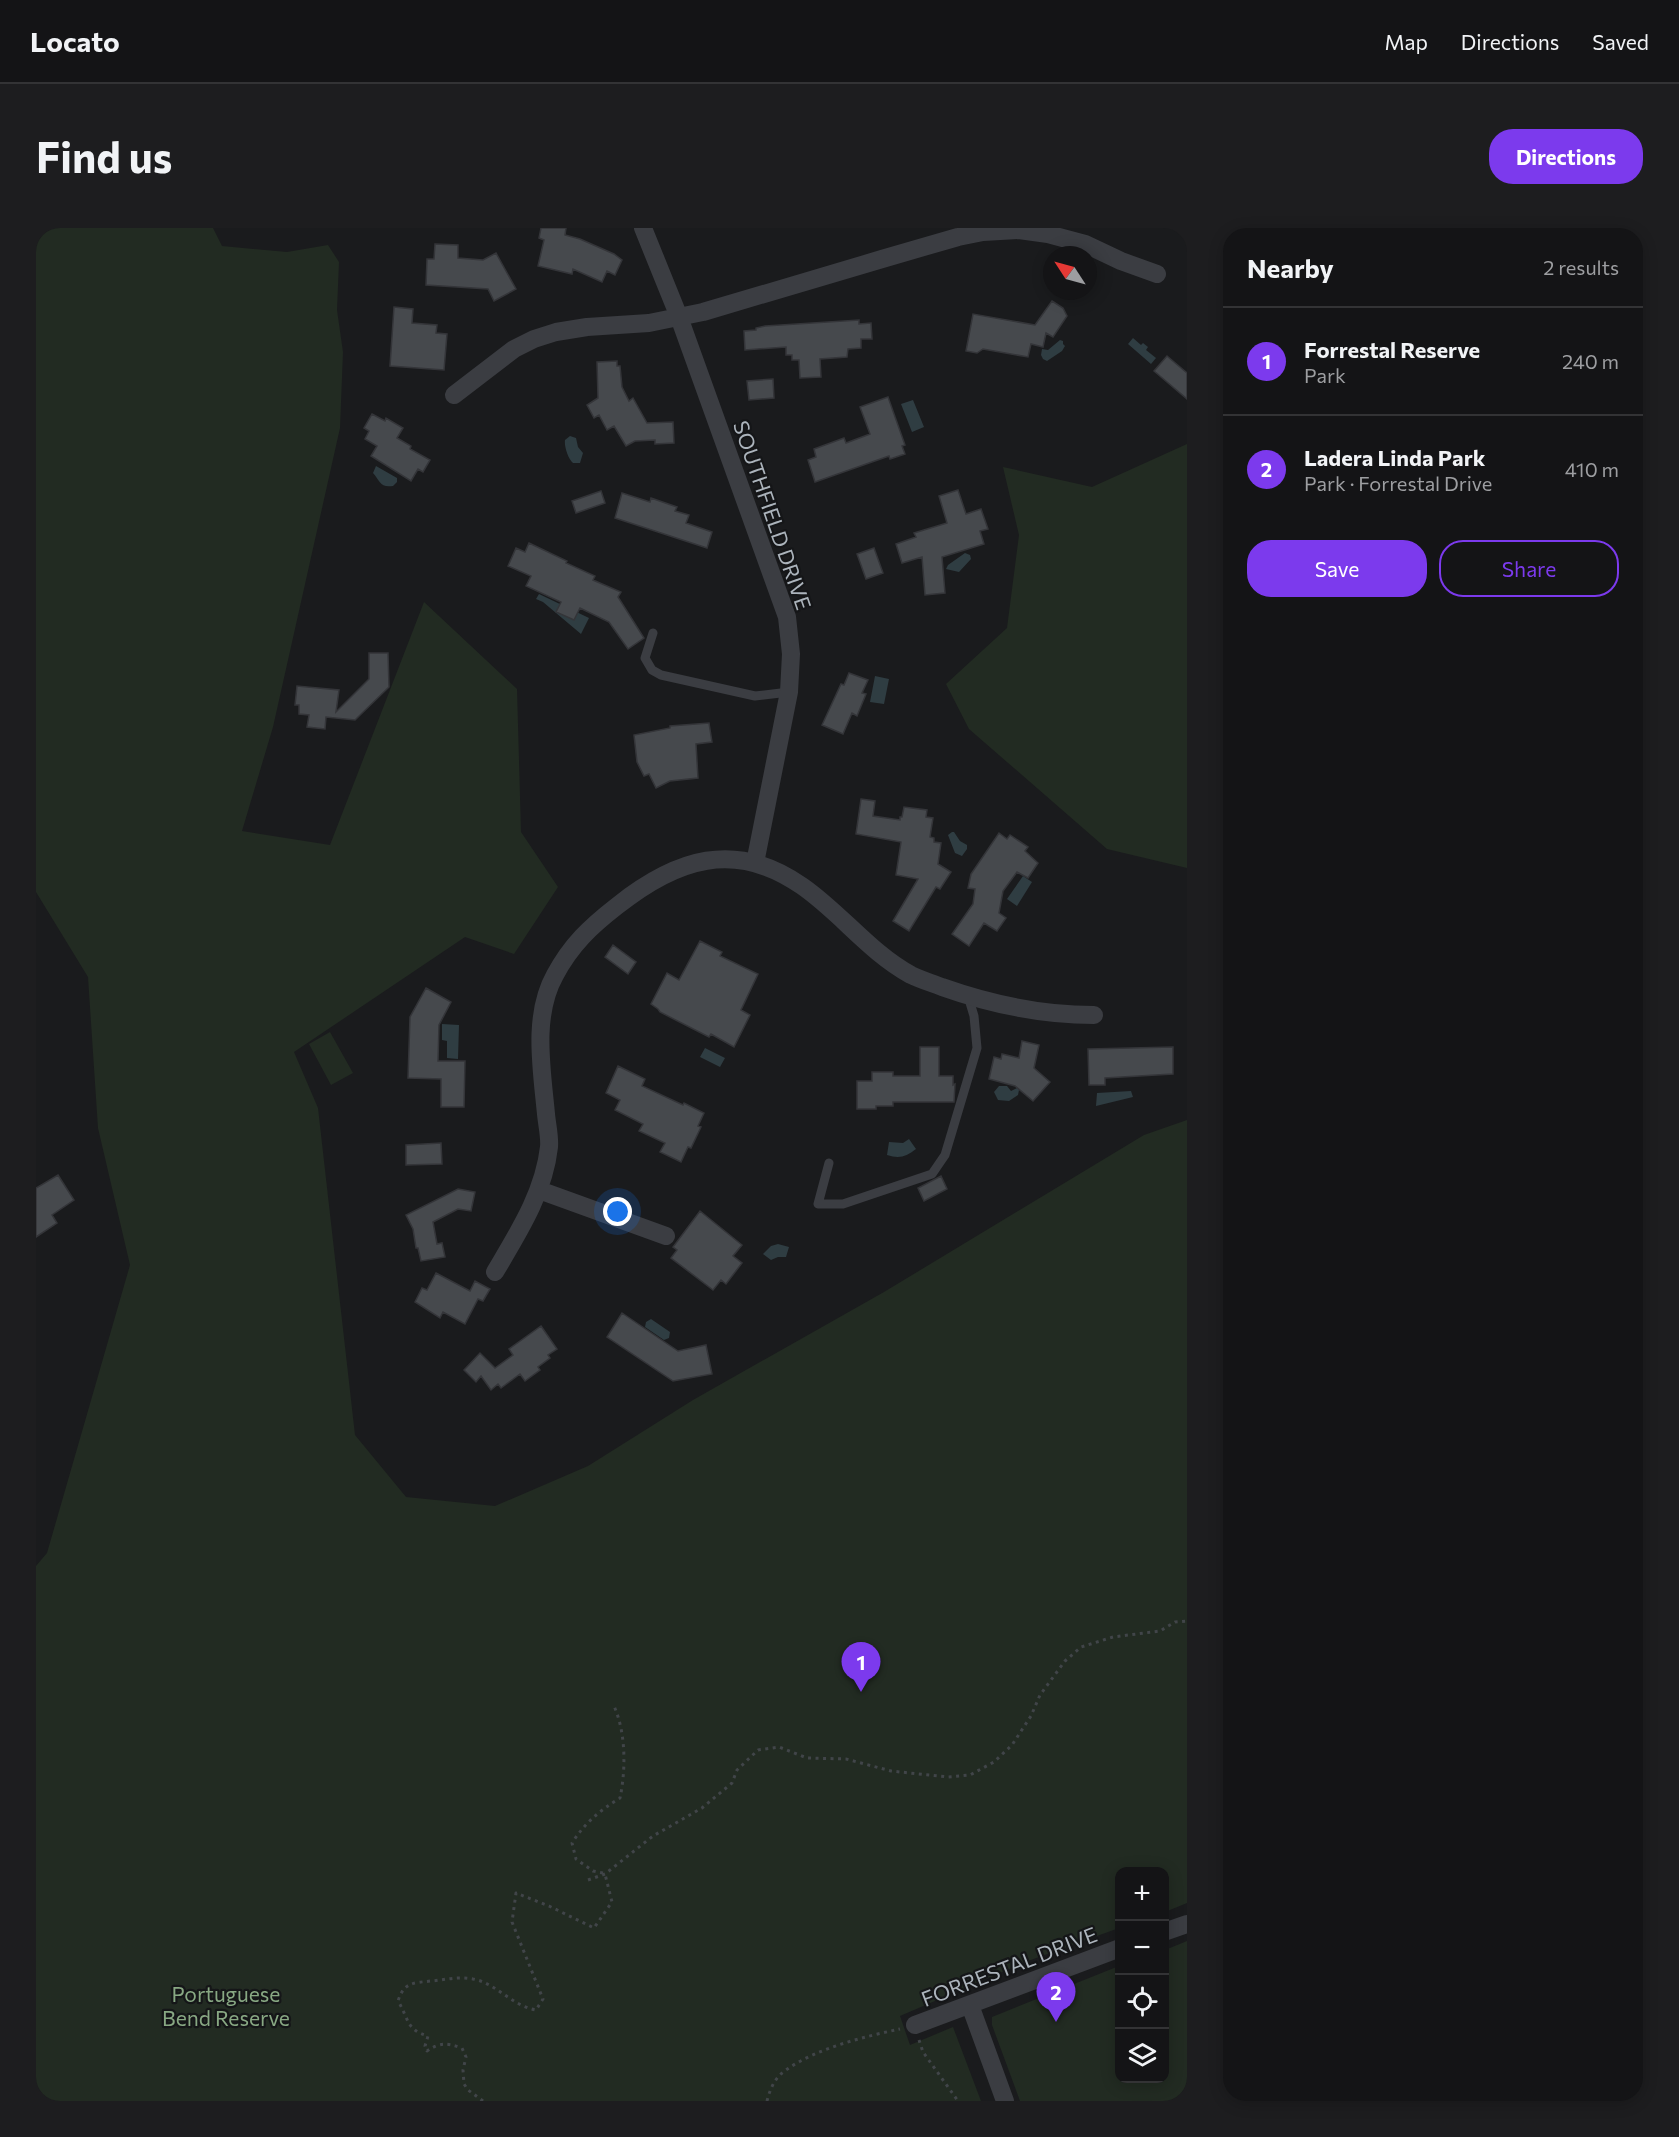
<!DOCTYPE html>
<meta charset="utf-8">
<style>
:root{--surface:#141416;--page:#1d1d1f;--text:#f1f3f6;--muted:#9d9ea1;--line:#333335;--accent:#7c3aed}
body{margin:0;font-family:Commissioner,sans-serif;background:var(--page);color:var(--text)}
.controls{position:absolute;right:18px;bottom:18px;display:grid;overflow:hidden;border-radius:12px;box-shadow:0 3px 15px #0003}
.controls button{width:54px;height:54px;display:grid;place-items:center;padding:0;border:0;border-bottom:2px solid var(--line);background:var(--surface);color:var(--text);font:30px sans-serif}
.compass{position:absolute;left:1007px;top:18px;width:54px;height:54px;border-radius:50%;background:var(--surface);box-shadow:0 3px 15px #0003;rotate:306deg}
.you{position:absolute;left:582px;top:984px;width:21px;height:21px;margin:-15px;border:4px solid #fff;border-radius:50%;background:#1a73e8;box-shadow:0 0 0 9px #1a73e833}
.badge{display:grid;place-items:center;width:39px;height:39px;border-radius:50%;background:var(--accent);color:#fff;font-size:20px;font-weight:700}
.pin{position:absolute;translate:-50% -50px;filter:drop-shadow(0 2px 3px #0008)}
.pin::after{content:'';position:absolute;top:32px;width:21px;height:18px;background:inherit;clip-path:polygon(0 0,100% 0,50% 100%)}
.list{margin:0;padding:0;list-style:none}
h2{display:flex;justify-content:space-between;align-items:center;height:78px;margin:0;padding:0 24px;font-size:26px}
h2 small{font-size:20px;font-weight:400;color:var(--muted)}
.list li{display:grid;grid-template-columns:39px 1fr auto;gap:18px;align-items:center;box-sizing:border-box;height:108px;padding:0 24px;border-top:2px solid var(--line)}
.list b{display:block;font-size:22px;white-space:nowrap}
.list p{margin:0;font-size:20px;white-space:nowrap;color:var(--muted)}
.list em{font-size:20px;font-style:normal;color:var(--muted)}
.actions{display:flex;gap:12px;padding:18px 24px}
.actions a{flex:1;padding:14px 0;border:2px solid var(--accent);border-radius:24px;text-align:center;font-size:21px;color:var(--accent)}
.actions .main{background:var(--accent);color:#fff}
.icon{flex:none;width:33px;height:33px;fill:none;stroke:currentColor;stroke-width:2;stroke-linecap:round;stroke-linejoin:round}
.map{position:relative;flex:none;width:1151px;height:1873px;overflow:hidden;border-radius:24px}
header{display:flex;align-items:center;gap:36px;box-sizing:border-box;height:84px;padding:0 30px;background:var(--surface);border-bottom:2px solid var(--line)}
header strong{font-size:28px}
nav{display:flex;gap:33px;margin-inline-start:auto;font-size:21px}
.intro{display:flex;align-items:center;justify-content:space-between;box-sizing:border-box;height:144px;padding:0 36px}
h1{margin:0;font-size:42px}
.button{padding:15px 27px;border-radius:24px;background:var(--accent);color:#fff;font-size:21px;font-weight:700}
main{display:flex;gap:36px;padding:0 36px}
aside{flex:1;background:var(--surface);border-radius:24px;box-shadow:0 3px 15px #0003}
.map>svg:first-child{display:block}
.green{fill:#222b22}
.water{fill:#2f3d42}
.building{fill:#46494d;stroke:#343539;stroke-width:1.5}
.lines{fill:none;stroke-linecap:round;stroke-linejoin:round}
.path{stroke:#414549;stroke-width:3;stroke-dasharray:3 4.5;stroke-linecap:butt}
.service{stroke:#3b3d42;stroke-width:9}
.minor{stroke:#3b3d42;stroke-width:18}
.labels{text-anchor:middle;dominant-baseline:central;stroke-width:4.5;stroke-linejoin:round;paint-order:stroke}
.street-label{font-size:21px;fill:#acb4bc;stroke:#151618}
.park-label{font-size:21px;fill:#88a883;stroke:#151618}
</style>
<header>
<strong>Locato</strong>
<nav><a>Map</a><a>Directions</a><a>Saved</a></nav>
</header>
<div class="intro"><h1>Find us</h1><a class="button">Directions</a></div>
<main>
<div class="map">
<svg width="1151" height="1873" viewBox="0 0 1151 1873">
<rect width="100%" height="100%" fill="#1a1b1d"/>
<!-- green -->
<path class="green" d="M0,0h177l9,18 65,6 41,-7 11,17 -2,48 6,42 -3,76 -67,299 -31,104 88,14 94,-243 93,87 4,143 37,55 -44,67 -49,-17 -171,115 24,56 37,327 51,62 89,9 93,-40 105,-66 191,-108 260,-157 43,-15v783l-22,9 -1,-40h-44l-1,56 -91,33 -128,55 10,29 43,-18 28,74h-945v-535l11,-13 83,-288 -32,-137 -10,-151 -52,-85z
M1151,216v424l-80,-19 -138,-120 -23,-45 61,-56 12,-93 -16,-68 89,20z
M294,804l23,41 -22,12 -22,-41z
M1151,1713v160h-167l-28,-76v-8l127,-51 1,112h44l1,-128z"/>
<!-- water -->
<path class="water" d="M1097,110l8,7 2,-2 5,4 -2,3 10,8 -5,6 -23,-20z
M1024,112l3,1v3l2,2 -3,5 -15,10 -4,-2 -2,-4 1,-6 6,1z
M877,172l11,27 -12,5 -11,-28z
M534,208l6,2 2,9 5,6 -3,10h-7c-5,-4 -9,-17 -8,-23z
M340,238l21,12v4l-4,4c-13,2 -13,-5 -20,-13z
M929,325l5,2 1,4 -12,13 -13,-3 2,-4z
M503,366l50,24 -8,16 -38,-32 -7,-3z
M839,448l14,3 -5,25 -14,-2z
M916,604h2l6,9 7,4v4l-5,7 -7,-3 -7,-18z
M987,648l9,6 -15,24 -10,-7z
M406,796l17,1 -1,34 -11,-1v-17l-5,-1z
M669,820l20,10 -5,9 -20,-10z
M963,858h8l4,5 6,-3 2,2 -1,5 -9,6 -11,-1 -4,-8z
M1095,863l2,6 -37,9 1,-13z
M873,911l7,10c-10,8 -17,10 -29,6l2,-13 14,1z
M742,1016l11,3 -3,10h-8l-7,3 -8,-6 8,-8z
M615,1091l19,13 -1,6 -5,2 -19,-13 1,-5z"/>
<!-- building -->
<path class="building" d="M505,0h25l-1,7 15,4 34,15 8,6 -7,15 -8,-4 -5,11 -29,-13 -1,5 -34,-8 6,-26 -5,-2z
M399,16l23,1v13l25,2 13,-7 20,36 -22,12 -6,-12 -62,-4 1,-26h7z
M1016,73l11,7 4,8 -14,21 -7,-4 -3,14 -12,-3 -3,13 -45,-8 -6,4 -11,-2 7,-37 62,11z
M358,79l19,2 -1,14 25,2 -1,8 11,1 -3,36 -54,-4z
M823,92v4l12,-1 1,16h-11v9l-13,1 -1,8 -27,2 1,18 -21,1 -1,-18h-7v-5h-6v-8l-41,3 -1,-19 12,-1v-2l9,-2z
M1131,128l20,17v26l-33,-28z
M581,133v5h3l2,21 7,14 4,-3 14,25 26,-1 1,21 -19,1v-4l-20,1 -9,5 -12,-20 -7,4 -8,-15 -5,3 -7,-13 11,-7 -1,-36z
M737,151l1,19 -25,2 -2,-19z
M852,169l17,48 -3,1 3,8 -15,5 -1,-3 -74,26 -7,-22 8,-3 -2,-8 30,-11 2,5 24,-9 -10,-27z
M336,186l13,7 1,-3 17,10 -6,10 14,8 -1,3 20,11 -7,12 -5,-3 -7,12 -40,-25 6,-10 -12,-7 4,-8 -5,-3z
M922,262l8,24 15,-5 7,20 -8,2 4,13 -42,13 3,36 -20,2 -3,-38 -20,6 -6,-19 20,-7 -2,-4 33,-10 -8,-27z
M565,263l4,12 -29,10 -4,-12z
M586,265l28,9 1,-4 26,9 -2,4 14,4 -3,8 26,9 -5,16 -92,-30z
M493,315l38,18 -1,2 29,13 -2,4 28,12 -3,5 26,41 -16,11 -19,-27 -29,-14 -6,12 -18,-8 5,-10 -35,-16 5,-10 -23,-10 8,-18 9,4z
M838,320l9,25 -17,6 -9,-25z
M333,425h19l1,34 -34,33 -29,-3 -1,12 -18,-2 2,-12 -10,-1v-9h-4l2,-19 42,4 -3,22 33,-33z
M813,445l19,7 -6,13 4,1 -9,22 -5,-3 -9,21 -21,-9 19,-41 3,1z
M673,495l3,19 -16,2 2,34 -28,3 -14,7 -7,-14 -5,2 -7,-14 -3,-27 36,-7v-2z
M825,571l14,2 -2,15 27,4v-3h2l2,-10 23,3 -1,7 7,1 -3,19 4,1v4l7,1 -3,21 13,8 -11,17 -4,-2 -27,44 -16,-10 25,-42 -22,-4 5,-33 -45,-8z
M963,605l8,6 3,-4 18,12 -3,4 13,12 -10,15 -11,-6 -14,19 -4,22 7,5 -9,13 -13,-8 -15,23 -17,-12 21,-30 2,-15 -7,-1 3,-14z
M664,713l22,11 -2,4 38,18 -17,36 9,5 -16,32 -23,-13 -2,3 -49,-25 -2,-3 -7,-5 16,-31 12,7z
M577,717l23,17 -8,12 -23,-17z
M390,760l25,14 -12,23 -1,36h27l-1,46h-23v-28l-33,-1 2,-61z
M986,813l17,4 -5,23 16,14 -17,19 -18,-15 -26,-7 5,-22 7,2 1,-5 17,4z
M884,819h19v29h14v9l2,-1 -1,18h-61v4h-17v3h-19v-28h15v-9h21v4h27z
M1137,819v27l-68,4v7h-16l-1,-36z
M582,838l27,13 -3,7 41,19 1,-2 20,10 -6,13 3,1 -10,21 -3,-1 -7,15 -21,-10 5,-9 -26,-12 4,-7 -28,-14 5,-10 -14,-7z
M405,915l1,21 -36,1v-20z
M22,947l16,25 -22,15 5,8 -21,14v-49z
M905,948l6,13 -23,12 -6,-13z
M422,961l17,3 -4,19 -13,-2 -25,13 4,22 5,-1 3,14 -24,4 -3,-13h-2l-3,-19 -7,-14z
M664,983l42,34 -9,11 9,7 -16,21 -5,-4 -8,10 -42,-32 6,-8 -4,-3z
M400,1045l34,18 5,-10 15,8 -7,12 -5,-2 -13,25 -22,-12 -3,6 -25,-16 7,-14 5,2z
M586,1085l56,38 28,-6 6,29 -39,7 -66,-44z
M505,1098l16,23 -9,6 2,3 -12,9 2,3 -15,11 -5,-7 -19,14 -3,-4 -7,6 -10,-14 -5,6 -12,-12 16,-17 15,15 18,-13 -4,-6z"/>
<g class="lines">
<!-- path -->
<path class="path" d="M567,1645l-10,-2 -17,-12 -4,-16c13,-20 27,-32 48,-45 6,-29 6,-65 -6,-92
M552,1652l17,-6 48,-38 49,-28 30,-25 5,-13 21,-20 21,-3 28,11 39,1 45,12 57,6 22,-2 24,-13 18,-17 19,-29 9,-21 25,-34 16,-14 32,-10 47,-6 15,-9 12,-1
M883,1812l4,12 35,49
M447,1873l-15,-11 -4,-6 -1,-14 3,-13 -4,-9c-15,-5 -22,-6 -35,3l-2,-5 3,-10c-22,-6 -19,-17 -30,-35 6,-19 15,-18 33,-20 14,-1 27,-5 42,-2 23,4 39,27 63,31l7,-11 -31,-77 4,-29 33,13 45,22 18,-26 -7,-28
M731,1873c3,-12 8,-24 19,-31 31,-22 77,-33 114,-41"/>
<!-- service -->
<path class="service" d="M617,405l-8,25 7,12 9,5 94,21 34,-4
M793,935l-11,41h25l89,-30 13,-19 32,-107 -3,-32 -6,-20"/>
<!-- minor -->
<path class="minor" d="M607,0l36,89 108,300 4,37 -2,38 -34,171
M418,167l60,-46 20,-10 22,-7 31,-5 62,-4 54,-11 179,-53 76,-22 25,-5 36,-2 29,4 37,10 36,17 36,13
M503,962l127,46
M459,1044c23,-39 49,-79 54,-125 1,-10 -2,-22 -3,-33 -4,-44 -14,-98 9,-139 16,-30 35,-48 62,-69 59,-47 118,-67 185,-20 39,27 67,66 109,89 10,5 21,8 31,12 48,17 102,28 152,28
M1128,1704l23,-8
M934,1777l35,96
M879,1797l205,-77"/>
</g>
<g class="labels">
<!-- street labels -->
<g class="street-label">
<text transform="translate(737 287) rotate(71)">SOUTHFIELD DRIVE</text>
<text transform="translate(973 1738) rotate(-21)">FORRESTAL DRIVE</text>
</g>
<!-- park labels -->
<g class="park-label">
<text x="190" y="1765">Portuguese<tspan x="190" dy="24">Bend Reserve</tspan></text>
</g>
</g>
</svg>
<div class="controls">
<button>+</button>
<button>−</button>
<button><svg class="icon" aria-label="locate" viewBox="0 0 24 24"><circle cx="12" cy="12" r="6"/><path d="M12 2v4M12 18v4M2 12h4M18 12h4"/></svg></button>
<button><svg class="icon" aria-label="layers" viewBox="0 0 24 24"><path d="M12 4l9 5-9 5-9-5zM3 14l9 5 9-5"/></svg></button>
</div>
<svg class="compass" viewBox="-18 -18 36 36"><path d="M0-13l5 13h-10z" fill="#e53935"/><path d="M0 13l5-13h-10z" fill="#9d9ea1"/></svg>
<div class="you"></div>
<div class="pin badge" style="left:825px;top:1464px">1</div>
<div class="pin badge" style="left:1020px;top:1794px">2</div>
</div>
<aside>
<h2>Nearby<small>2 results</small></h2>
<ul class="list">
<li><span class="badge">1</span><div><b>Forrestal Reserve</b><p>Park</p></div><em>240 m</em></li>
<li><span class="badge">2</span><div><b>Ladera Linda Park</b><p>Park · Forrestal Drive</p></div><em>410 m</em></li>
</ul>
<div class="actions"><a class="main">Save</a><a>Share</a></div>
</aside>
</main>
